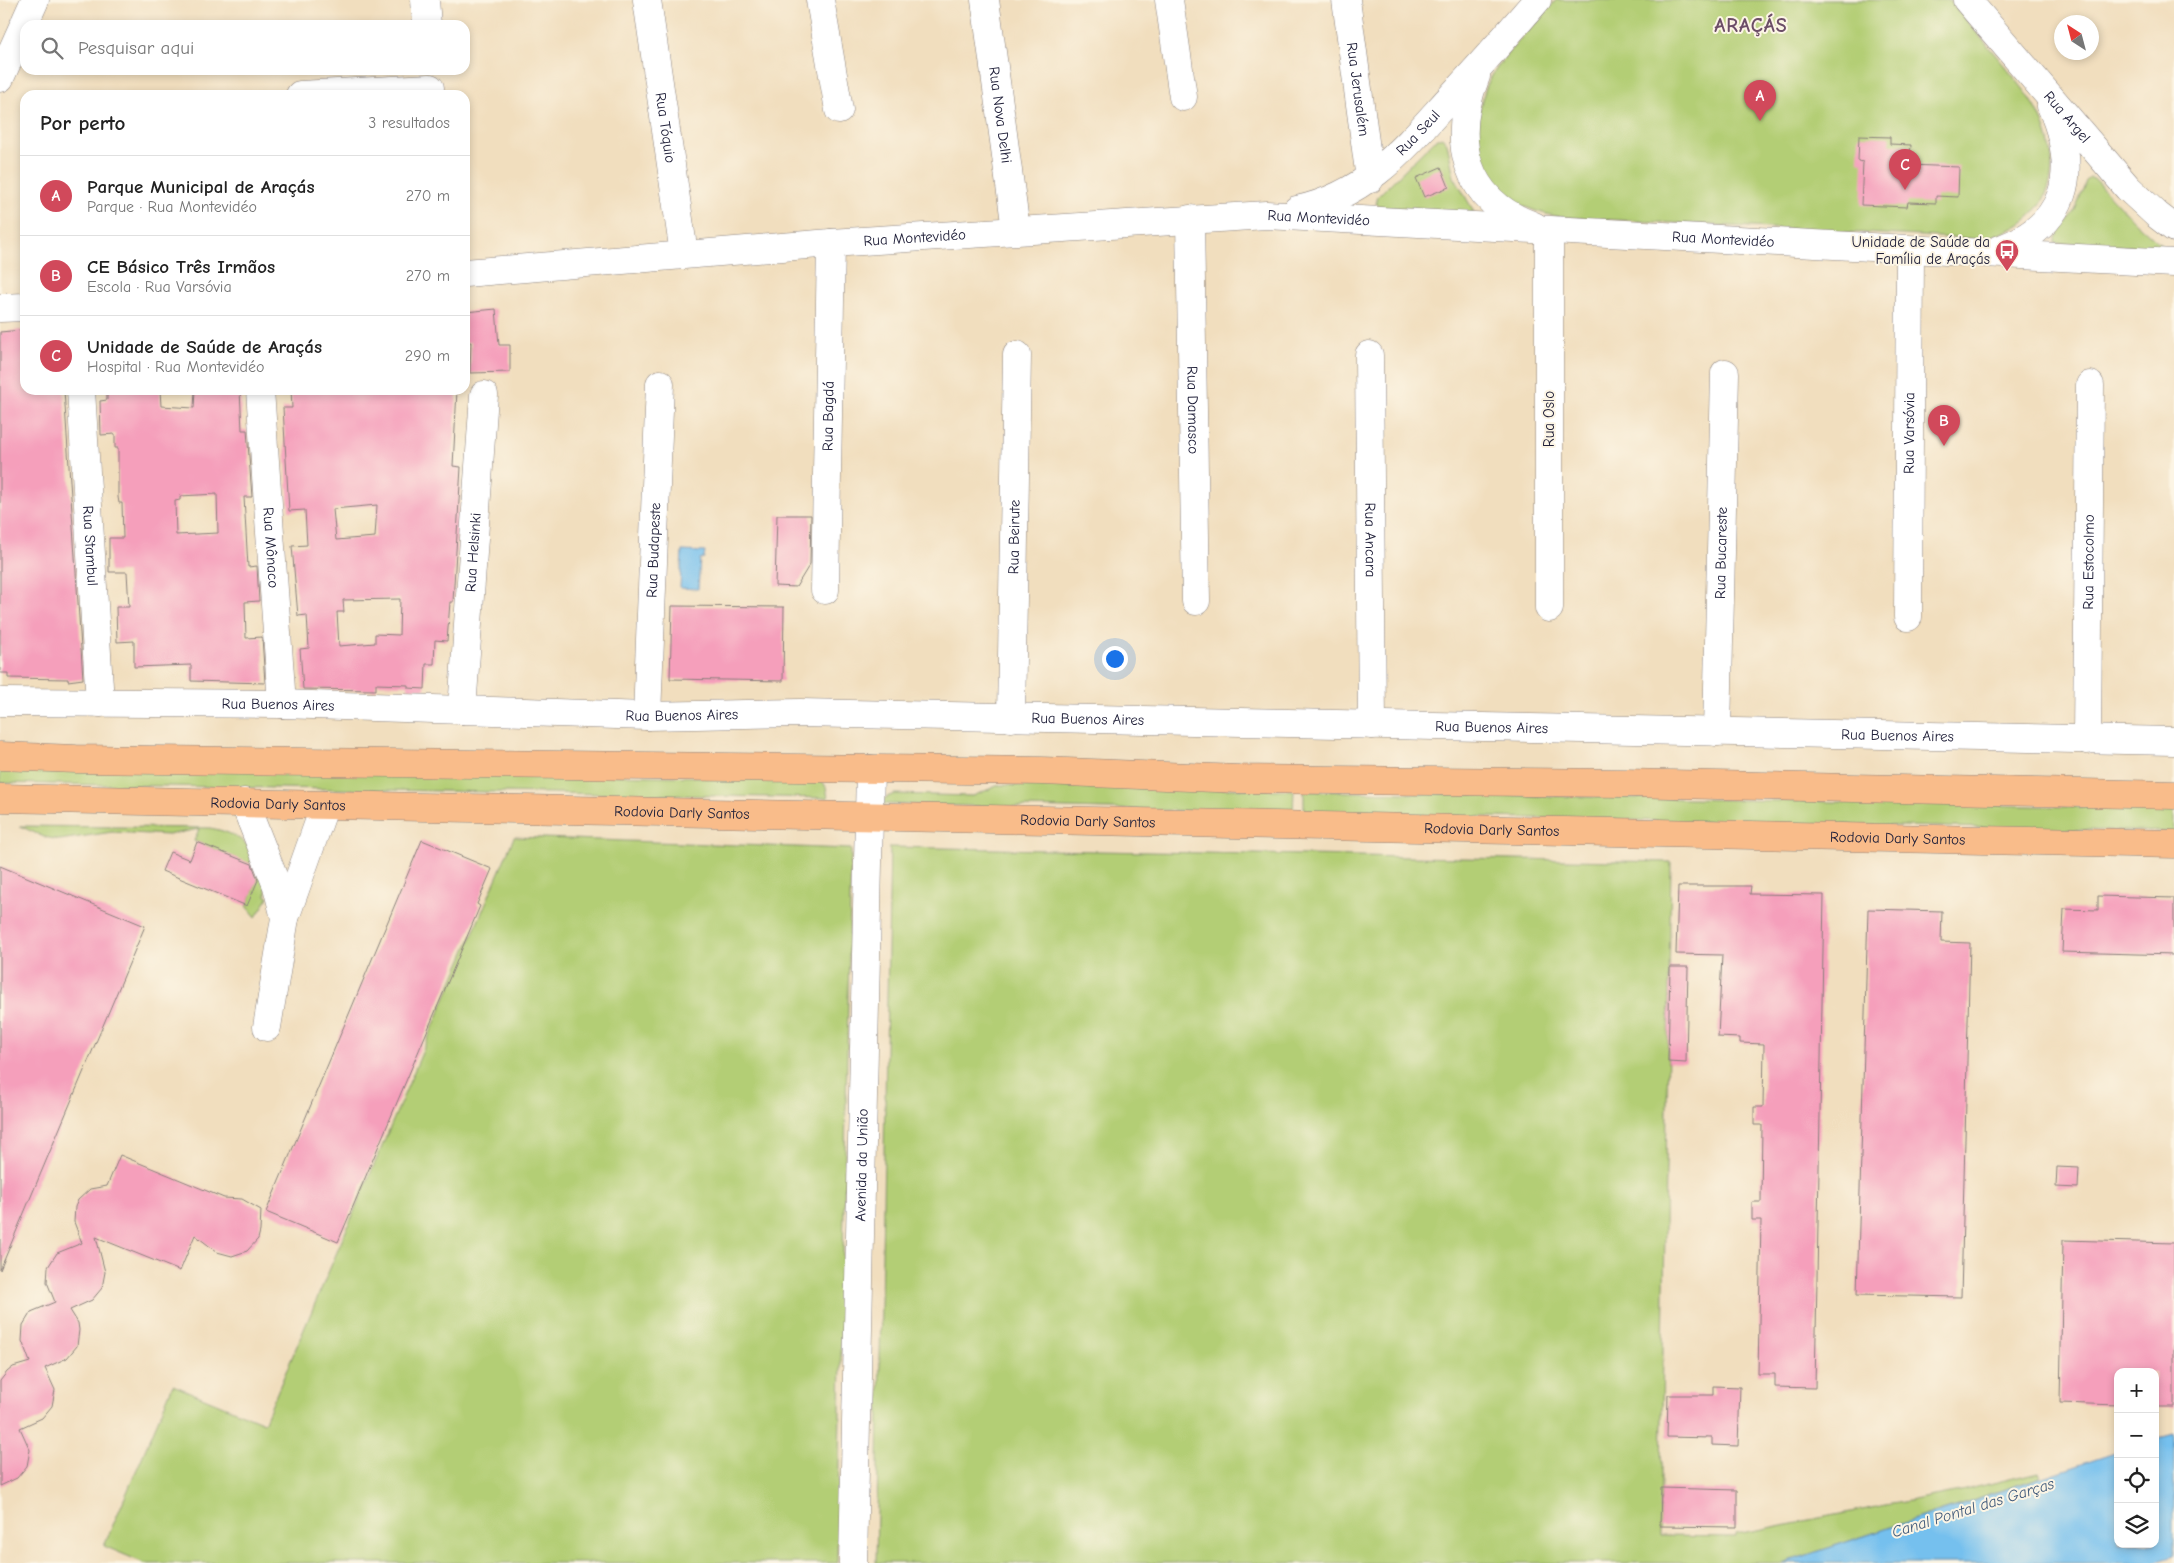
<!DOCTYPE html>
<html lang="pt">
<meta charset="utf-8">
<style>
:root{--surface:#fff;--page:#f6f6f6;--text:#222;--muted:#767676;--line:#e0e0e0;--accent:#d1495b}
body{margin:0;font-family:"Comic Neue",sans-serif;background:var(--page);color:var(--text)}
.controls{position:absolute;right:15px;bottom:15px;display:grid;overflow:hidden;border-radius:10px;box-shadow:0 2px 8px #0003}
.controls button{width:45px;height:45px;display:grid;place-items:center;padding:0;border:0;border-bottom:1px solid var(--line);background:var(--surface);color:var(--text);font:25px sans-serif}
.compass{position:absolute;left:2054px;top:15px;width:45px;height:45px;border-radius:50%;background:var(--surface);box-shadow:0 2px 8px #0003;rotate:324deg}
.you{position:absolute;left:1114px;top:658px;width:18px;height:18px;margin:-12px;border:4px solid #fff;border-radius:50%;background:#1a73e8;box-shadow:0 0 0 8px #1a73e833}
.badge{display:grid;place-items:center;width:32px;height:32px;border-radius:50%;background:var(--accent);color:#fff;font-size:16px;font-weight:700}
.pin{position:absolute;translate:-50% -41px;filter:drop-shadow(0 1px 2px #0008)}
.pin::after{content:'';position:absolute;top:26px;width:18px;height:15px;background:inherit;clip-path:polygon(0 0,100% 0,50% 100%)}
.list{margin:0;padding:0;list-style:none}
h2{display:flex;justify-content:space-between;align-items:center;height:65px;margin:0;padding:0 20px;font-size:21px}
h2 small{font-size:16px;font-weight:400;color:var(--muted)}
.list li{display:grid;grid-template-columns:32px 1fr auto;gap:15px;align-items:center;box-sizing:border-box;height:80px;padding:0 20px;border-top:1px solid var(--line)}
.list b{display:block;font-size:19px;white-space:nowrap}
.list p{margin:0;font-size:16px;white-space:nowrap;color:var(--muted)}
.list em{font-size:16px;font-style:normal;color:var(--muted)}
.icon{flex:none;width:28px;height:28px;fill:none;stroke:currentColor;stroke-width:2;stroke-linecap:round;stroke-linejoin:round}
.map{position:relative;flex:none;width:2174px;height:1563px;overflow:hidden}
.search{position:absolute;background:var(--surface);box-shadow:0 2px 8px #0003;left:20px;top:20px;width:450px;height:55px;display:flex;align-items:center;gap:12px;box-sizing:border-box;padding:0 18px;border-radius:15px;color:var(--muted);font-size:19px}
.panel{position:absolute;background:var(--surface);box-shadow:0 2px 8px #0003;left:20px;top:90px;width:450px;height:305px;border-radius:15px}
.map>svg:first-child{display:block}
.green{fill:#b3ce74;stroke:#6a7858}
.water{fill:#74c0ee;stroke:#4b7194}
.building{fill:#f59fbb;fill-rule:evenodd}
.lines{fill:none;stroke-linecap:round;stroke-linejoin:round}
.minor-casing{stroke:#8a807c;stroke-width:29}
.major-casing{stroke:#8a807c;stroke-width:29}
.minor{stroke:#fff;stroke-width:28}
.major{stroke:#f9bc8a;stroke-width:28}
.labels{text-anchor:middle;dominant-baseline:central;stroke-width:4;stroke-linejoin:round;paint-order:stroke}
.street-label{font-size:15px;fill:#22223b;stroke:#fcf5e5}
.poi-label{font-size:15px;fill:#22223b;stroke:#fcf5e5;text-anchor:end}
.water-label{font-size:16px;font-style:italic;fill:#3f597a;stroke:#fcf5e5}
.district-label{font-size:20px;font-weight:bold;letter-spacing:1px;fill:#6c4e68;stroke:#fcf5e5}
</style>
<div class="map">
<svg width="2174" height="1563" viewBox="0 0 2174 1563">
<rect width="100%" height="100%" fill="#fcf5e5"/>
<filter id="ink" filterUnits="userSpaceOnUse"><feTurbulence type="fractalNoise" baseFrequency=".02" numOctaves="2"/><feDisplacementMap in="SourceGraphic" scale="10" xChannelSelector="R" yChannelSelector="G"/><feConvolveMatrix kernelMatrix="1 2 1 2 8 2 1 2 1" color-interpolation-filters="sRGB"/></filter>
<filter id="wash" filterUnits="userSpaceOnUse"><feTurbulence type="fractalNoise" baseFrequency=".0096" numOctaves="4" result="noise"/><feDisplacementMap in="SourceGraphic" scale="20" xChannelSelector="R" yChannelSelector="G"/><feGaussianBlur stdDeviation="1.12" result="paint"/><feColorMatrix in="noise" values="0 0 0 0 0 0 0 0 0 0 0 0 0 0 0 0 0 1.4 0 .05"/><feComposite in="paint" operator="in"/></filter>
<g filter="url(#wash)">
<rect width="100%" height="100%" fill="#f1debe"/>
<!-- green -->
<path class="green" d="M1556,0h393c18,21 36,43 54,64 12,15 25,29 34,46 33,62 11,120 -61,129l-415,-22c-49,-8 -83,-32 -83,-86 0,-17 3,-32 10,-48 14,-28 47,-59 68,-83z
M1442,137l5,6 7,34 19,33v3l-94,-6 -3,-3 2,-8 57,-56z
M2090,178l4,1 40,42 30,27 -109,-5v-4l20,-29 11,-29z
M0,764l821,15 5,8 2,11 -828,-15z
M999,785l295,5 -1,23 -411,-9 3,-6 9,-4 79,2z
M1304,791l870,18v23l-870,-19z
M20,826l190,2c37,6 58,32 56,68l3,1 -13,20 -9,-11 15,-37 -68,-28 5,-12 -31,6 -56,-3 -52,8 -16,-3z
M514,837l337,12 -14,714h-693l-40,-17 69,-161 91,38z
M890,847l781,15 -11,674 76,1v-3l229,-44 73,-18 3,5 -258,86h-907z"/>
<!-- water -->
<path class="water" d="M682,551l23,1 -1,6 -4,1 -2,30 -18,-1z
M2174,1434v122l-23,7h-368l335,-111v92h37v-105z"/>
<g id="blocks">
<!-- building -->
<path class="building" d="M1859,136l31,1v7l21,1 -2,20 50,2 -1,30 -22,-1v7l-28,-1 -1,5 -46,-2 2,-43 -5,-1z
M1441,167l8,20 -25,10 -8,-19z
M496,309l3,36h11v27l-40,1 1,-31 -6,1v-31z
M22,330l3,60h39l19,289 -15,2v-2l-60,-1v-5h-8v-341z
M107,390h53l1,16 33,2 1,-18h45l2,40h5l5,67h-8l4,70 9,-1 2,35 -14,1 1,36 16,-1 3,46 -74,-2v-16l-57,2v-26l-17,1 -1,-35h13l-2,-35h-18v-34h14l-1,-35h-3l-1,-6v-49h-3v-14l-14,1 -1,-34 7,-1zM217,494l1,39 -42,2 -1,-34 5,-1v-4z
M291,390l124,2v-2h42l-4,76 8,1 -8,135h-3l-3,39 -12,-1 -1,24h-8l-1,25 -17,-1v-3l-32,-1v6l-73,-1 -3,-40 9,-1 -2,-33 -9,1 -6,-70 15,-1 -2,-35 -16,1 -6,-103h9zM377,505l-2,32 -39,3 -3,-31zM400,599l-1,36 -24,-1v9l-36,3 -2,-34h7l-1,-12z
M777,515h34l-1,49 -14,23 -21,-1z
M672,606l112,1 -1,74 -113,-2z
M422,840l70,29 -15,35 3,2 -142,336 -72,-30z
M197,842l55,22 6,16 -11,26 -85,-35 8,-19 20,8z
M0,866l145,60 -145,344z
M1678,886h73l-1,8 74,1 -9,493 -40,-1v-13h-17l3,-154h-9v-18h9l1,-77h-8v-18h9l1,-63 -24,-1v-5l-22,-1 4,-82 -46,-1z
M2098,896l76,2v57l-112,-3 2,-43 34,1z
M1868,909l74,2 -1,31 29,1 -9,354 -104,-2z
M1670,967h18l-2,96 -18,-1z
M120,1155l104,43 18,1 19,11 -1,21 -2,8 -11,12 -15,5 -15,-4 -22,-17 -15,36 -84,-34 9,35 -3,16 -10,12 -22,10 8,13 1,7 -2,16 -10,12 -22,10 10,22 -3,16 -10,12 -22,10 10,22 -3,16 -10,12 -17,8v-105l7,-9 6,-5 17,-5 -8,-21 1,-16 8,-13 24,-10 -8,-20 1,-15 9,-14 25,-10 -8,-21 1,-15 3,-7 12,-11 17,-3z
M2057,1167l22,1 -1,20 -22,-1z
M2063,1240l111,3v164h-19v-35h-37v33l-58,-2z
M1713,1386l27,1 -2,59 -26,-1v-7l-45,-1 1,-42h45z
M1661,1488l76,2v37l-77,-1z"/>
</g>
</g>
<g filter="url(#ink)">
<use href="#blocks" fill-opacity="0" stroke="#8a807c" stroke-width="1"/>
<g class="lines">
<!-- minor casing -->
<g class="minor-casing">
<g id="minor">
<path d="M425,0l2,25"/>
<path id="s1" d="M647,0l37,254"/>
<path d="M820,0l19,110"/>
<path id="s2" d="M985,0l31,230"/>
<path d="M1169,0l14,97"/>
<path id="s3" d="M1346,0l24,179"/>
<path id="s4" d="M1967,0l161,188 29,27 17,13"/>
<path d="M1476,76c-26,64 -12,125 58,150"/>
<path d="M0,78l35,-78"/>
<path d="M300,95l130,-7"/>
<path id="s5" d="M1297,210c69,-15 106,-60 151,-110 31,-33 60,-66 89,-100"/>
<path id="s6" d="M1190,219l6,382"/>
<path d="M1995,251c73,-24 85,-78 56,-145"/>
<path id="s7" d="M465,273l366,-30 435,-28 908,48"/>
<path d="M0,308l25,-1"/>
<path id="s8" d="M1369,355l3,370"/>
<path id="s9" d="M81,390l19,313"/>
<path id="s10" d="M260,390l22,314"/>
<path id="s11" d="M825,590l6,-347"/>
<path d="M1549,608v-377"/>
<path id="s12" d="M1908,617l2,-367"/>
<path id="s13" d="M0,702l282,2 365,12 153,-3 1374,28"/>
<path id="s14" d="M462,710l22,-315"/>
<path id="s15" d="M647,716l13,-332"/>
<path id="s16" d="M1011,718l6,-363"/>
<path id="s17" d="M1717,732l8,-359"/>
<path id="s18" d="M2087,740l3,-355"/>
<path d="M244,802l33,84 8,32 -18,109"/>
<path d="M285,918l40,-113"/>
<path id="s19" d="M853,1563l17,-794"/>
</g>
</g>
<!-- major casing -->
<g class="major-casing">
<g id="major">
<path d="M0,756l76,3 966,12 197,8 386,4 549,12"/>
<path id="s20" d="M0,798l2174,46"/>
</g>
</g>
<!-- minor -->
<use href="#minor" class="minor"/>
<!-- major -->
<use href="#major" class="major"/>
</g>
</g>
<!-- icons -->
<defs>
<g id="bus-pin" transform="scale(1.25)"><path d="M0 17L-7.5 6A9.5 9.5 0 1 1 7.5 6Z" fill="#d1495b" stroke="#fcf5e5"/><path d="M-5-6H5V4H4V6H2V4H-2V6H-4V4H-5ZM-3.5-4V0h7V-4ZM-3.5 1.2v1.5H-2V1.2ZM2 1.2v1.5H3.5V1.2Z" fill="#fff"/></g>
</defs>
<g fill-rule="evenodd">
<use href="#bus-pin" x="2007" y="251"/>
</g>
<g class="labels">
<!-- street labels -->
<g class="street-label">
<text stroke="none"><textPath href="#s3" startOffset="90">Rua Jerusalém</textPath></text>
<text stroke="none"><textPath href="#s2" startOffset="116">Rua Nova Delhi</textPath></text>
<text stroke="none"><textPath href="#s4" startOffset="154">Rua Argel</textPath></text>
<text stroke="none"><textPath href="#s1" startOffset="129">Rua Tóquio</textPath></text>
<text stroke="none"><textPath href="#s5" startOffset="146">Rua Seul</textPath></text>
<text stroke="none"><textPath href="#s7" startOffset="856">Rua Montevidéo</textPath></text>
<text stroke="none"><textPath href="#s7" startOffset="451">Rua Montevidéo</textPath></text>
<text stroke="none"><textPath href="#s7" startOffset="1261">Rua Montevidéo</textPath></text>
<text stroke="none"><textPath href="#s6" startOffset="191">Rua Damasco</textPath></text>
<text stroke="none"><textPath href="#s11" startOffset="174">Rua Bagdá</textPath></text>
<text transform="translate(1549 419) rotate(-90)">Rua Oslo</text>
<text stroke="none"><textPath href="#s12" startOffset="184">Rua Varsóvia</textPath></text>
<text stroke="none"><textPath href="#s16" startOffset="181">Rua Beirute</textPath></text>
<text stroke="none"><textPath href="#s8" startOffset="185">Rua Ancara</textPath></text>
<text stroke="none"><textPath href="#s9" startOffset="156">Rua Stambul</textPath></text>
<text stroke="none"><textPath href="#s10" startOffset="158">Rua Mônaco</textPath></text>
<text stroke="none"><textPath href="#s15" startOffset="166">Rua Budapeste</textPath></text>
<text stroke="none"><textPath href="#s14" startOffset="158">Rua Helsinki</textPath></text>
<text stroke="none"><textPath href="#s17" startOffset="179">Rua Bucareste</textPath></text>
<text stroke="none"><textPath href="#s18" startOffset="178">Rua Estocolmo</textPath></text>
<text stroke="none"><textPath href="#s13" startOffset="278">Rua Buenos Aires</textPath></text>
<text stroke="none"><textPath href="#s13" startOffset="682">Rua Buenos Aires</textPath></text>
<text stroke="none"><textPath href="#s13" startOffset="1088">Rua Buenos Aires</textPath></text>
<text stroke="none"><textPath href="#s13" startOffset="1492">Rua Buenos Aires</textPath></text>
<text stroke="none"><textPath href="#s13" startOffset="1898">Rua Buenos Aires</textPath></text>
<text stroke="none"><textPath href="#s20" startOffset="278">Rodovia Darly Santos</textPath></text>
<text stroke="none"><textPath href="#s20" startOffset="682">Rodovia Darly Santos</textPath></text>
<text stroke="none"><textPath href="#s20" startOffset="1088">Rodovia Darly Santos</textPath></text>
<text stroke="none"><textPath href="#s20" startOffset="1492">Rodovia Darly Santos</textPath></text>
<text stroke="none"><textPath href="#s20" startOffset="1898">Rodovia Darly Santos</textPath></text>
<text stroke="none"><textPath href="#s19" startOffset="398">Avenida da União</textPath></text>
</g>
<!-- poi labels -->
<g class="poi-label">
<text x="1990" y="242">Unidade de Saúde da<tspan x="1990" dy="17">Família de Araçás</tspan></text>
</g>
<!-- water labels -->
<g class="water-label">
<text transform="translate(1973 1508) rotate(-17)">Canal Pontal das Garças</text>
</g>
<!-- district labels -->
<g class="district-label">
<text x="1751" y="25">ARAÇÁS</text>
</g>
</g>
</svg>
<div class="controls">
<button>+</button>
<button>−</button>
<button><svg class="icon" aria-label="locate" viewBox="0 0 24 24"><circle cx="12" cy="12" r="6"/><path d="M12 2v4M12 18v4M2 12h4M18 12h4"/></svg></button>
<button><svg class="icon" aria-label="layers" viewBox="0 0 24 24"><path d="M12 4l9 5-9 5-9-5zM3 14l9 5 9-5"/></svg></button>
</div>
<svg class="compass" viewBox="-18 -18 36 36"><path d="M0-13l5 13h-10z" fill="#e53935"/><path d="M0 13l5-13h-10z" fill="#767676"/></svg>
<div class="you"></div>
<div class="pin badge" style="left:1760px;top:121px">A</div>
<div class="pin badge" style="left:1944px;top:446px">B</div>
<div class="pin badge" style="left:1905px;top:190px">C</div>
<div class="search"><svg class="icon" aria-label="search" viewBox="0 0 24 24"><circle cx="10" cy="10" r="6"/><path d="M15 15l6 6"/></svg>Pesquisar aqui</div>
<section class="panel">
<h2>Por perto<small>3 resultados</small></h2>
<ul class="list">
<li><span class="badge">A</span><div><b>Parque Municipal de Araçás</b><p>Parque · Rua Montevidéo</p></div><em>270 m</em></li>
<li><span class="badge">B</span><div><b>CE Básico Três Irmãos</b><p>Escola · Rua Varsóvia</p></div><em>270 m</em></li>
<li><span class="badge">C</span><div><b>Unidade de Saúde de Araçás</b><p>Hospital · Rua Montevidéo</p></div><em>290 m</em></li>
</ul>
</section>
</div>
